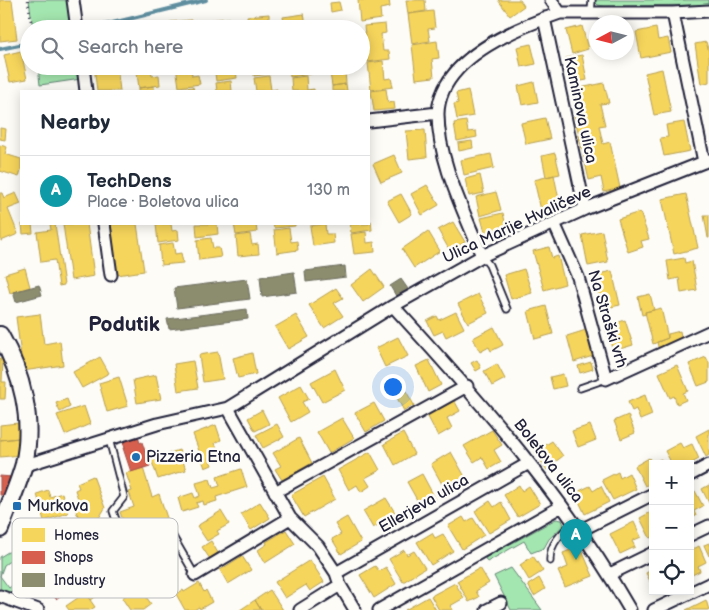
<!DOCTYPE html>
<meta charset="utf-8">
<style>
:root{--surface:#fff;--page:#f6f6f7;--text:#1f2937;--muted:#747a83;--line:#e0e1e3;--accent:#d93025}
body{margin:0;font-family:"Balsamiq Sans",sans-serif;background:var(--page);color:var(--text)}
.controls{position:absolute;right:15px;bottom:15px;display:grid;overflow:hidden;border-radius:0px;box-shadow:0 2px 12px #0003}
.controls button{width:45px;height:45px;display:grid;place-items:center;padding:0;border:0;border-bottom:1px solid var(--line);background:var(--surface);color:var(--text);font:25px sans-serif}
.compass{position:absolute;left:589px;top:15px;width:45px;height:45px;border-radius:50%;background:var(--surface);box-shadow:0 2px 12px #0003;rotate:263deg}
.you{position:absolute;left:392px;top:386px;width:18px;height:18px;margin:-12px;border:4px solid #fff;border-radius:50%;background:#1a73e8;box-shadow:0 0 0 8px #1a73e833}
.badge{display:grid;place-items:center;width:32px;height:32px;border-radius:50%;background:var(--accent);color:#fff;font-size:16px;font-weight:700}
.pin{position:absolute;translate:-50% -41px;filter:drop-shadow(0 1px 2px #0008)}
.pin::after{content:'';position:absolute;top:26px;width:18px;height:15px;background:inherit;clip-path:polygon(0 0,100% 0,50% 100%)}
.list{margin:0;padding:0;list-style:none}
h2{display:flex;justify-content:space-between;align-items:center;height:65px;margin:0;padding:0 20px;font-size:21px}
h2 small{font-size:16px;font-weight:400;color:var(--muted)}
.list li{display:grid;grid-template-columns:32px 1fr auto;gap:15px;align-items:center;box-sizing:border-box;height:70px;padding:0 20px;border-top:1px solid var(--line)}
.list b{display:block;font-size:19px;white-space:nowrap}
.list p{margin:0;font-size:16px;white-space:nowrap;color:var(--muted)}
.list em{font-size:16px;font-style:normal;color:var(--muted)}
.icon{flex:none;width:28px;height:28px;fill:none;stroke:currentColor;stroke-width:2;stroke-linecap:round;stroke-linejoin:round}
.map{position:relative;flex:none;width:709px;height:610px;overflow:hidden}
.search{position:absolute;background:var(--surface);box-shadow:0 2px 12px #0003;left:20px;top:20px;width:350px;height:55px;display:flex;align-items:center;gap:12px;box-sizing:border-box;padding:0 18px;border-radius:28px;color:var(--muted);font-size:19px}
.panel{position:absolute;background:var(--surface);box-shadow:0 2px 12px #0003;left:20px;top:90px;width:350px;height:135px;border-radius:0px}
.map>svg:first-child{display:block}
.green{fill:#a4e6af;stroke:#638475}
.homes{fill:#f6d55c;stroke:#b69f52}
.shops{fill:#d6604d;stroke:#a04d48}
.industry{fill:#8c8c6e;stroke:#6c6c5f}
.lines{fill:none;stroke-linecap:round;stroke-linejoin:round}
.stream{stroke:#5e8e9f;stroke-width:4}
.lane-casing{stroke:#22223b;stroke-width:9}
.street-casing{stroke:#22223b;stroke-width:15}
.secondary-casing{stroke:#22223b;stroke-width:20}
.path{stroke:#22223b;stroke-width:2.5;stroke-dasharray:1 4;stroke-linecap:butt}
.lane{stroke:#fdfcf7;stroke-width:5.5}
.street{stroke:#fdfcf7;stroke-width:11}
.secondary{stroke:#fdfcf7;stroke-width:16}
.poi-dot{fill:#1f6fb2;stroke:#fdfcf7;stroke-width:2}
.labels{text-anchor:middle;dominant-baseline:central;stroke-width:5;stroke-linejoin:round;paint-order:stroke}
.street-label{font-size:16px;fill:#22223b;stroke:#fdfcf7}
.poi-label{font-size:16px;fill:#22223b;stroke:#fdfcf7;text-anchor:start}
.district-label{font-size:21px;font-weight:bold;fill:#22223b;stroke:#fdfcf7}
.key{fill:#fdfcf7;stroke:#bbbbbf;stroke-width:1}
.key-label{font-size:14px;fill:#22223b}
</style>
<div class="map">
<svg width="709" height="610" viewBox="0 0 709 610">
<rect width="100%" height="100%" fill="#fdfcf7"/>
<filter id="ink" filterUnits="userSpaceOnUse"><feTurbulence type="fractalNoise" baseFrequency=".02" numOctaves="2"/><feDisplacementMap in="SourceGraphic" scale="10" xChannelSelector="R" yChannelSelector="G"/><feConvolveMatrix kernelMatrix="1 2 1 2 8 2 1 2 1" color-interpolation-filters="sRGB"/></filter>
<g filter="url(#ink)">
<!-- green -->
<path class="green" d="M29,0h40l5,29h-41z
M595,0h114v5l-104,1 -7,-1 -3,-3z
M38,66h41l2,13 -41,6z
M556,519l6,1 2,5 -15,14 -5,9 -13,5 -7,-12 -37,21 -2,-4z
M8,552l13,1 -17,12 -4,11 9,12 7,-5v8l-6,3 -10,-4v-33z
M511,568l31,42h-31l-17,-34z"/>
<!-- homes -->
<path class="homes" d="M0,0h12l5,39 -17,2z
M358,0h31l1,7 -10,2 1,10 -21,3z
M406,0h19l1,11 -18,3z
M498,0h22l4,6 -14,10z
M339,2l2,8 -10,2 -1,-9z
M433,11l2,17 -7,1 2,12 -18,3 -4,-30z
M269,14v9l-5,1 1,5h-16l-2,-13z
M304,14l2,10h-6l1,5h-16l-2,-12z
M229,18l1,9 -21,2 -1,-9z
M191,20l1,9h-21l-1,-7z
M385,24l1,9 -5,1 2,17h6l1,8 -22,3 -4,-36z
M152,25v4h-21l-1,-2z
M582,26l6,23 -16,5 -6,-24z
M656,28l2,12 10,-2 3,14 -30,6 -5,-26z
M437,41l2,17 -7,1 2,18 -18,2 -4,-34z
M706,42l3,10v30l-8,2 -6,-40z
M531,44l5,20 -15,3 -4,-20z
M21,51l6,28 -17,3 -6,-27z
M582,55l5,25 -16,3 -5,-25z
M383,61l2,18 6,-1 2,9 -22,3 -3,-27z
M94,66h23l3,25h-23z
M136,66h15l1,10 7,-1 1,10 -21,3z
M176,66h15l1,10 6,-1 2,9 -21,3z
M214,66h15v3h7l1,9 -21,3z
M253,66h22l1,7 -22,3z
M289,66h21l1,8 -21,3z
M329,66h22l1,2 -7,2 1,14 -14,2z
M662,69l9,43 -17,3 -9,-42z
M269,76l2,14 6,-1v2h-21l-2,-13z
M306,76l1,14 7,-1v2h-22l-1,-13z
M231,81l1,10h-15l-1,-8z
M534,82l4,20 -16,3 -4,-19z
M604,83l5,20 -9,1 5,21 -6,1 4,18 7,-2 10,46 -16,4 -3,-15 -12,3 -15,-66 11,-3 -5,-23z
M346,84l1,7h-15v-5z
M154,86v5h-15v-3z
M193,87l1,4h-15l-1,-2z
M386,89l2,14 6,-1 1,7 -21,2 -3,-20z
M468,90l5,26 -16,3 -3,-15 4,-1 -2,-10z
M545,118l5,21 -24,5 -5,-21z
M466,121l2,11 8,-1 1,6 -20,4 -3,-18z
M684,122l6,29 -26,5 -4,-18 8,-1 -2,-12z
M0,128l6,1 -1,11 -5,-1z
M425,130l2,27 -18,2 -3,-28z
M472,141l1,7 -14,3 -1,-8z
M0,145l7,2 -2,7 16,5v11l-2,7 -19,-6z
M555,153l5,21 -14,3 -4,-21z
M491,154l3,14 -30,7 -3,-15z
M394,155l8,18 -21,9 -8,-18z
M480,175l4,18 -15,3 -4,-17z
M554,175l6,30 -19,5 -7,-30z
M427,185l12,20 -17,10 -11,-21z
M496,192l5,18 -21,6 -4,-19z
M0,193h2l2,5 12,-5 5,11 -13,5 10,25 -17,7z
M401,194l11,20 -13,8 -12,-21z
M686,194l12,54 -24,6 -12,-55z
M640,212l9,27 -8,2 2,6 -15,5 -10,-33z
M503,213l3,13 -7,2 2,8 -14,3 -6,-21z
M704,215h5v23h-1z
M369,221h2l1,9 -21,3 -1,-9h19z
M453,222l12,20 -15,9 -12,-21z
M22,224h10l1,9 -10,1z
M50,224h5l9,61 -5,1 -4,-26 -14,2 -4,-30 14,-2z
M63,224h24l7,52 -23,4z
M111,224h26l7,47 -27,4z
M156,224h15l1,7 6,-1 1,10 -21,3z
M196,224h21l1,10 -21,3z
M234,224h22l1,8 -21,3z
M273,224h22v2l-21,2z
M325,224l1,10h7l1,9 -21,3 -3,-20z
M289,228l2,14 6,-1 1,9 -21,3 -3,-23z
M428,231l12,20 -26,17 -12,-19z
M602,231l6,31 -20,4 -6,-31z
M366,232l1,11 7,-1 1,10 -21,2 -3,-20z
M250,234l2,11 6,-1 1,10 -21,2 -2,-20z
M211,238l2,10h6l2,9 -22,3 -2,-20z
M173,243l2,11 6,-1 2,10 -22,2 -2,-20z
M549,247l3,11 6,-2 7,28 -21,6 -11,-39z
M684,258l1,5 7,-2 5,29 -16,3 -2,-15 -9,2 -3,-19z
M25,268l5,19 -20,6 -5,-19z
M372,269l12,18 -21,15 -12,-17z
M524,269l8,24 -21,6 -7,-24z
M612,271l8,34 -18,4 -8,-34z
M336,288l7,10 -9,5 9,13 -19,12 -15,-23z
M478,294l10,19 -20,10 -10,-19z
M650,294l4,16 -9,2 1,2 -4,1 -4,-18z
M546,306l7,28 -18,5 -7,-28z
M661,308l7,30 -15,6 -8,-32z
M456,312l8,16 -18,9 -3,-6 -9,4 -7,-14 10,-5 2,4z
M40,314l4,30 16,-3 3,24 -40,6 -7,-54z
M296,315l13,22 -21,12 -13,-22z
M625,320l8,25 -20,6 -8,-24z
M494,327l9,18 -12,6 -2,-4 -9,5 -7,-14z
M586,330l7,26 -19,6 -7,-26z
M680,331l2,10 -23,10 -2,-9 11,-4v-4z
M398,337l10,19 -23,11 -9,-19z
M218,352l5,27 -20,3 -4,-27z
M252,353l4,21 -18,4 -5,-20z
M100,357l9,16 -27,15 -9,-16z
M706,357l3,6v19l-11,4 -9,-22z
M0,358h3l-1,24h4l-1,17h-5z
M429,360l12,25 -13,7 -12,-26z
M477,360l4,8 -5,3 -5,-8z
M193,361l5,27 -20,3 -4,-27z
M591,362l2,7 -13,4 -2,-7z
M497,364l8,15 -13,7 -8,-15z
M677,365l11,26 -5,2 3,7 -9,4 -3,-8 -4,2 -11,-25z
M335,369l10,21 -23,12 -11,-20z
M563,374l3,12 -13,3 -3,-12z
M156,375l5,24 -24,4 -4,-23z
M119,377l9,29 -21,6 -8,-29z
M301,385l8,14 -7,3 6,10 -17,10 -13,-24z
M406,391l8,14 -10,6 -8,-15z
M645,395l7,20 -12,5 -4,-11 -4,2 -4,-9z
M67,399l3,8 -10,5 -4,-9z
M454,400l6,11 -13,7 5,10 -14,8 -11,-21z
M374,403l10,18 -18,11 -11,-19z
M84,406l6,18 -25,11 -8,-20z
M262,410l7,14 -14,7 -7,-13z
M628,415l7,18 -14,6 -7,-18z
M342,418l12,20 -25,15 -12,-21z
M18,423l1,15 -19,2v-15z
M277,424l7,13 -21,11 -7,-13z
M216,425l5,15 -6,3 4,10 -10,4 3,8 -7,3 -12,-34z
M590,425l6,15 -18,7 -6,-16z
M709,429v26l-3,2 -10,-21z
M492,430l10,15 -8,5 7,12 -12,7 -7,-12 -8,5 -10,-16z
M403,433l11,21 -19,11 -11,-21z
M19,438l2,17 -21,2v-17z
M299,438l13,25 -30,17 -7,-11 6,-3 -8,-13z
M552,441l11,15 -8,6 1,2 -9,6 -12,-18z
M680,443l3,5 9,-4 7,15 -9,5h-18l-7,-13z
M179,450l7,20 -28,9 -7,-20z
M370,452l10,18 -15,8 5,8 -9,6 -4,-7 -8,5 -11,-20z
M451,452l17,30 -21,11 -16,-29z
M649,458l3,5 9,-4 2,5h-10v18l-8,4 -10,-20z
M143,468l9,29 7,-3 10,30 -40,14 -9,-26 14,-5 -5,-15 3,-1 -6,-18z
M241,469l6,18 -31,10 1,4 -13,4 -1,-4 -7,2 2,4 -16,5 -4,-14 15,-5 2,5 5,-2 -4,-13 14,-4 3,9 7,-2 -3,-9z
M618,472l2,6 9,-5 7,16 -23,11 -11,-20z
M422,474l14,26 -15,7 -14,-25z
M93,476l12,32 -6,10 -13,4 -9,-8 -3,-8 6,-2 -5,-14 4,-2 -2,-5z
M323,477l12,22 -31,18 -13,-22z
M519,485l3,6 7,-5 11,18 -22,13 -14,-22z
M709,485v18l-7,-14z
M590,486l3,5 8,-5 8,16 -24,12 -10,-21z
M48,490l2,7 12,-4 6,20 -24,8 -7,-27z
M695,491l8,15 -9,5 2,5 -6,3v-26z
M386,498l10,16 -23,14 -10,-17z
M490,501l4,6 7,-5 10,18 -22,13 -14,-22z
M260,502l10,16 -19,12 -10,-16z
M221,511l8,13 -12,7 2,3 -12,7 -10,-15z
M653,511v26l-3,1 -10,-20z
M347,517l14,25 -20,12 -9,-15 9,-5 -6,-10z
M463,517l3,5 7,-4 11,17 -22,14 -14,-23z
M634,522l7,15 -9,4 3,6 -15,7 -10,-20z
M286,530l9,14 -30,19 -7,-13 9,-6 -1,-2z
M432,533l3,5 8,-4 10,17 -22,14 -14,-23z
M211,541l7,12 -8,6 -8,-12z
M709,543v13l-5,-11z
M580,546l13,30 -28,11 -7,-16 10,-4 -5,-14z
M699,546l7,16 -8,4 2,5 -10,5v-25z
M404,550l3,5 7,-4 11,17 -22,14 -14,-23z
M242,556l9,14 -23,14 -8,-14z
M533,556l10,15 -14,9 -9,-15z
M310,560l14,22 -14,9 -4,-6 -21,13 -10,-16z
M375,566l4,5 7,-4 10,17 -22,14 -14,-23z
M480,568l9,15 -13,8 3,6 -10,5 -12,-21z
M653,569v18l-7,-14z
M100,577l8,11 -17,12 -8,-11z
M539,578l6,11 -11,7 -6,-11z
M199,583l5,9 2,-2 6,12 -12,7 -1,-2 -5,3h-9l-9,-16 7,-4 1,2z
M455,583l9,15 -14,8 3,4h-14l-8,-14z
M139,586l12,18 -8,6h-13l-8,-12z
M270,590l13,20h-22l-6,-10z
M85,593l10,14 -5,3h-21l-3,-4z
M428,597l8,13h-31z
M255,600l6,10h-21z
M706,600l3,10h-23z"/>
<!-- shops -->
<path class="shops" d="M138,437l2,6 2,-1 8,24 -19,6 -8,-24h2l-2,-6z
M0,476l12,1 -6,18h-6z
M71,518l5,6 5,-4 11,16h13l12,16 -61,47 -34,-47 17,-12 5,7 25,-19 -4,-5z"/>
<!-- industry -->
<path class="industry" d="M345,266l1,11 -40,5 -1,-11z
M294,272l3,20 -35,5 -2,-20z
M247,279l3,20 -73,9 -3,-20z
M401,279l7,10 -12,7 -6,-10z
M39,285l3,10 -26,7 -3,-10z
M247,309l1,10 -79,10 -2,-10z"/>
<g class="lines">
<!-- stream -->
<path class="stream" d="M88,29l118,-29
M0,49l29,-6"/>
<!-- lane casing -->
<g class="lane-casing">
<path id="lane" d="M591,12l1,-12
M482,256l7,9 18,44
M580,388l26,-9
M109,439l15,58 -11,14 13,39 46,-15 23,40
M550,561c-1,-17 12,-29 25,-39"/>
</g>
<!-- street casing -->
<g class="street-casing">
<path id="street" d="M73,0l4,29
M551,0l9,13
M673,13l31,149
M544,18l41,191
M83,66l3,25
M369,121l69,-8
M554,223l24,54 28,102 103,-47
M104,224l7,51
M482,256c-17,-43 -44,-94 -44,-142 1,-55 78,-86 122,-101h113l36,-2
M393,306c87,95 173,192 237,304
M228,408l62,110 28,28 18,27 4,12 15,25
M23,466l134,-42 71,-16 165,-102 89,-50 103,-47 124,-49
M690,475l19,-10
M275,492l192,-106
M581,530l72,-36
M690,535l19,-9
M336,573l193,-110
M610,574l43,-21
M195,575l95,-57
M0,596l38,14
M300,610l40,-25
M379,610l183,-104
M487,610l14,-7
M654,610l55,-26"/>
</g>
<!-- secondary casing -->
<g class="secondary-casing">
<path id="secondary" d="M0,335c22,38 34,85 24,129 -6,22 -16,43 -24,65"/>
</g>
<!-- path -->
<path class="path" d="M28,0l4,29"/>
<!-- lane -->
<use href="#lane" class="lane"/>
<!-- street -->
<use href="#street" class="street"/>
<!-- secondary -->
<use href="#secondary" class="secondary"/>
</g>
</g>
<!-- markers -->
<g class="poi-dot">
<circle cx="136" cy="457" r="5"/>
<rect x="12" y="501" width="10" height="10" rx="2.5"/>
</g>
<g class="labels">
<!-- street labels -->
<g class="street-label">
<text transform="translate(580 110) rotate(78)">Kaminova ulica</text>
<text transform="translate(517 225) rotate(-25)">Ulica Marije Hvaličeve</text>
<text transform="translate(607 319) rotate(73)">Na Straški vrh</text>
<text transform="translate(548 461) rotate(52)">Boletova ulica</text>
<text transform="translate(424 504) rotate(-30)">Ellerjeva ulica</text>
</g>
<!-- poi labels -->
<g class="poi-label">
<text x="146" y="457">Pizzeria Etna</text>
<text x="27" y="506">Murkova</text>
</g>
<!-- district labels -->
<g class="district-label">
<text x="124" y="324">Podutik</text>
</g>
</g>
<!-- legend -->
<rect x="12" y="518" width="166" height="80" rx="8" class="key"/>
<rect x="22" y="528" width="23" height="14" fill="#f6d55c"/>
<rect x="22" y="551" width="23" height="13" fill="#d6604d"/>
<rect x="22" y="573" width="23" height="14" fill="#8c8c6e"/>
<g class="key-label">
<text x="54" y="540">Homes</text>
<text x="54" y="562">Shops</text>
<text x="54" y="585">Industry</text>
</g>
</svg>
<div class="controls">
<button>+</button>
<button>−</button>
<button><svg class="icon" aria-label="locate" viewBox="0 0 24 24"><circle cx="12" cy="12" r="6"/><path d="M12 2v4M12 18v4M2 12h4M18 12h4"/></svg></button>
</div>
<svg class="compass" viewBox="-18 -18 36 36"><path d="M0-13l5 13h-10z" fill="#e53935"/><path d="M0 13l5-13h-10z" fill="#747a83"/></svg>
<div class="you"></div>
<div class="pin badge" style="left:576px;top:560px;background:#0f9aa8">A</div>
<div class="search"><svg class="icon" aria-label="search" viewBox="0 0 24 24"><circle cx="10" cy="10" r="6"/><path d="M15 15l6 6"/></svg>Search here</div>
<section class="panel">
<h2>Nearby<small></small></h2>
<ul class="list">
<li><span class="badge" style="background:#0f9aa8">A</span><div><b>TechDens</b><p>Place · Boletova ulica</p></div><em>130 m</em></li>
</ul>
</section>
</div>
